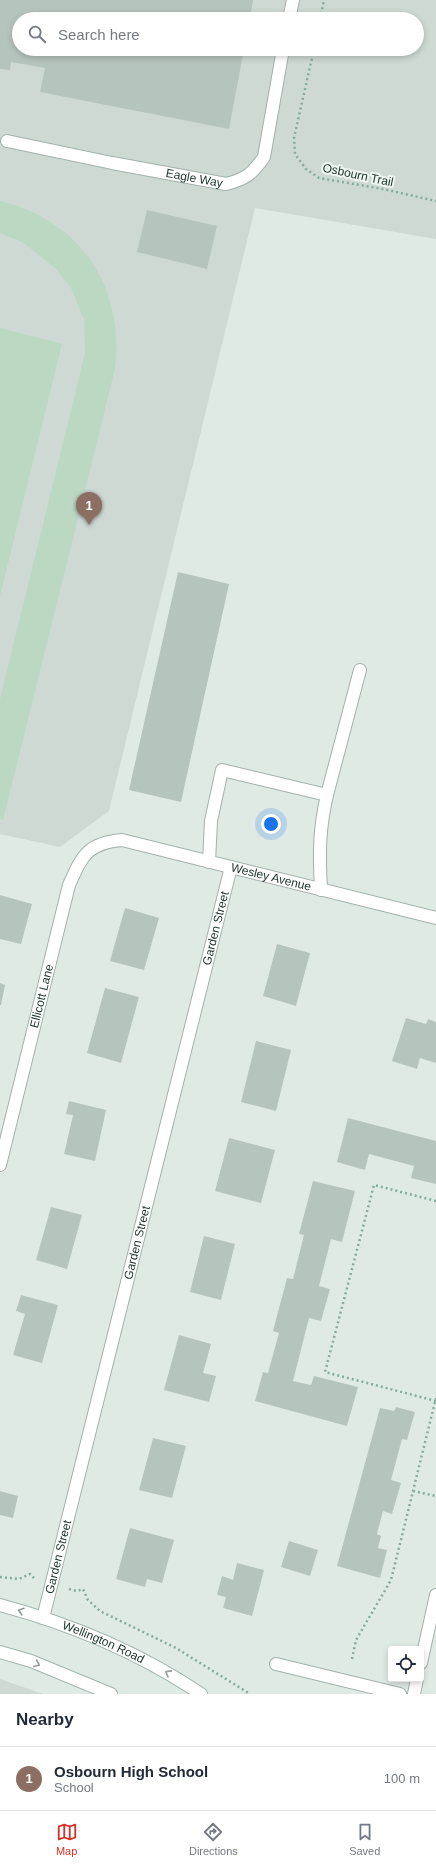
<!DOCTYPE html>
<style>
:root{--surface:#fff;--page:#f2f2f3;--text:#1f2937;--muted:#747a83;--line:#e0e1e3;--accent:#d93025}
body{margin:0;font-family:Helvetica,sans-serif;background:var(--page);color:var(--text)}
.controls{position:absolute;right:12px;bottom:12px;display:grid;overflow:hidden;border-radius:4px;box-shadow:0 2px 6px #0003}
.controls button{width:36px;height:36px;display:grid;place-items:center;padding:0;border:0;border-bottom:1px solid var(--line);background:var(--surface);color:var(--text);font:20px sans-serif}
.you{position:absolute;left:271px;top:824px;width:14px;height:14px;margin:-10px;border:3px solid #fff;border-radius:50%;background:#1a73e8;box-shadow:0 0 0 6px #1a73e833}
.badge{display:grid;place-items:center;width:26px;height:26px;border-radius:50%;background:var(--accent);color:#fff;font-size:13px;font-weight:700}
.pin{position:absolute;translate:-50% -33px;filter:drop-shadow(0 1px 2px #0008)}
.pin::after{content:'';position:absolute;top:21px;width:14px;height:12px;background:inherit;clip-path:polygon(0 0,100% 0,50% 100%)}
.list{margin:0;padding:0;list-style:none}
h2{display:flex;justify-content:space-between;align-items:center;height:52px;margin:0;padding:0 16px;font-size:17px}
h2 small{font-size:13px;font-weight:400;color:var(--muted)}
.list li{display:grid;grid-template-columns:26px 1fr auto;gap:12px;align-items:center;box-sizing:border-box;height:64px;padding:0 16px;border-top:1px solid var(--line)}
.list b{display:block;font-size:15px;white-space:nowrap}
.list p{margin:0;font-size:13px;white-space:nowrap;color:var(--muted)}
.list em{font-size:13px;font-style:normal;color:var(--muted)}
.icon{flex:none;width:22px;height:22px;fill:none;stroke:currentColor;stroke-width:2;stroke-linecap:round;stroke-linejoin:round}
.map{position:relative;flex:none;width:436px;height:1694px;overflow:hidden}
.search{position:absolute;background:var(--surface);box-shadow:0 2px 6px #0003;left:12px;right:12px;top:12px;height:44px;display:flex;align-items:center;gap:10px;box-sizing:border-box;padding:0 14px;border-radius:22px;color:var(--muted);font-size:15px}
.sheet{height:116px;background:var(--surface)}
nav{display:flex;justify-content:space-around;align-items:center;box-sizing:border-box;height:56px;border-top:1px solid var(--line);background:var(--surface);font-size:11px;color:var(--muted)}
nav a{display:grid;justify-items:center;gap:2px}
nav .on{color:var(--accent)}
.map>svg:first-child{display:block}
.built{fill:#ced9d4;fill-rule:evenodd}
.green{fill:#bbd9c2}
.building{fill:#b6c4be}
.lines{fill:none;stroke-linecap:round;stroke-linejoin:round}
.service-casing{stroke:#a3b1ac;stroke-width:14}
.minor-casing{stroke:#a3b1ac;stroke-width:14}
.secondary-casing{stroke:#a0b4ad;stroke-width:14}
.path{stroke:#83ab9e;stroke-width:2.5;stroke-dasharray:2 3;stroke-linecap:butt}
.service{stroke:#fff;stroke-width:12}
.minor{stroke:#fff;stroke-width:12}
.secondary{stroke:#fff;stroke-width:12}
.oneway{stroke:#909c98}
.labels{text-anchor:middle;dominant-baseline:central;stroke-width:4;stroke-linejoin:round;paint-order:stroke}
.street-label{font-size:12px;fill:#223932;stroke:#f0f7f3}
</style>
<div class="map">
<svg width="436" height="1694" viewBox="0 0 436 1694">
<rect width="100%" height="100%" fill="#e0eae5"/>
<!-- built -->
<path class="built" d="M0,0h436v239l-181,-31 -146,603 -49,36 -60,-13zM19,19h398v30h-398z
M0,1679l43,15h-43z"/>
<!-- green -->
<path class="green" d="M0,201c81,19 125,87 115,168l-112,451 -3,-1v-120l85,-346 -1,-33 -13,-32 -15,-19 -32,-26 -24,-10z
M0,328l62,16 -62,252z"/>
<!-- building -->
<path class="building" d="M0,0h253l-3,19h-231v30h225l-15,80 -189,-37 5,-24 -34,-6 -1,8 -10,-1z
M147,210l70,16 -10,43 -70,-17z
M178,572l51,12 -48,218 -52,-12z
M0,895l32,9 -11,40 -21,-5z
M125,908l34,10 -15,52 -34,-9z
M277,944l33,9 -14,53 -33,-10z
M0,983l5,2 -4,20h-1z
M105,988l34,9 -18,66 -34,-10z
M406,1018l20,6 2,-5 8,3v41l-16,-5 -3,11 -25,-8z
M256,1041l35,9 -15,61 -35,-9z
M69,1101l37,9 -11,51 -31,-7 9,-39 -7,-1z
M348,1118l88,23v43l-25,-6 3,-12 -45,-12 -4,16 -28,-8z
M229,1138l46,12 -14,53 -46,-12z
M313,1181l42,10 -13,51 -11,-3 -12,47 11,3 -9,32 -12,-3 -16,63 18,4 3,-9 44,11 -11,39 -92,-25 8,-29 5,1 11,-40 -6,-2 14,-53 6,1 11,-44 -5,-1z
M51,1207l31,8 -15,54 -31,-9z
M204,1236l31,8 -14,56 -31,-8z
M21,1295l37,10 -16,58 -29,-8 12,-41 -9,-3z
M179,1335l32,9 -8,29 13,3 -7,26 -45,-12z
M396,1407l19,5 -8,28 -5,-1 -11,41 10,3 -9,31 -9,-3 -6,23 4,2 -3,12 9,2 -7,28 -43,-12 43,-158 14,3z
M153,1438l33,8 -14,52 -33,-8z
M0,1491l18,5 -5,22 -13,-3z
M130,1528l44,12 -12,43 -15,-4 -2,8 -29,-8z
M289,1541l29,9 -8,26 -29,-9z
M237,1563l27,7 -12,46 -29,-8 3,-11 -9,-2 5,-19 11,4z"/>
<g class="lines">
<!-- service casing -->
<g class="service-casing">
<g id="service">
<path d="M289,19l4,-19"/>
<path id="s1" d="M7,141l105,22 114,21c20,-5 26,-10 38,-27l19,-108"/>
<path d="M209,862l2,-41 11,-51 105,25 33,-125"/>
<path d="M321,890c-2,-37 -2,-60 6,-95"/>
<path d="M421,1663l15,-68"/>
<path d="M414,1694l3,-15"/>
</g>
</g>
<!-- minor casing -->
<g class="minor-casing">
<g id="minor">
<path id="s2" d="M0,1165l69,-280c13,-29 18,-42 53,-45l314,78"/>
<path id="s3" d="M43,1618l188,-751"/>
<path d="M276,1664l124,30"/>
</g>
</g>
<!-- secondary casing -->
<g class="secondary-casing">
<g id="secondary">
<path id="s4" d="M0,1605c71,19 140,48 201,89"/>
<path d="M0,1652l31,9 80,33"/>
</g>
</g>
<!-- path -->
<path class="path" d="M320,19l4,-19
M314,49l-20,89 1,16 11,15 13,9 64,11 53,12
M436,1201l-62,-16 -49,187 111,29
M413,1491l23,5
M0,1577l19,2 11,-5 4,4
M69,1589l8,2 6,-2 5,11 12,11 76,37 74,46
M352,1659l4,-19 35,-60 45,-182"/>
<!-- service -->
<use href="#service" class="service"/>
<!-- minor -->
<use href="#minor" class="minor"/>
<!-- secondary -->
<use href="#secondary" class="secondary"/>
</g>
<!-- one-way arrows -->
<defs><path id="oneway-chevron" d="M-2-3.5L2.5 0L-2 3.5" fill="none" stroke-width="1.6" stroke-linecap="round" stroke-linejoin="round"/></defs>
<g class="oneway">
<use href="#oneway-chevron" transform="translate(21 1611) rotate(-163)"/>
<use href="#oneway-chevron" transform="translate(37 1664) rotate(22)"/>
<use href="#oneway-chevron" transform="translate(168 1673) rotate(-151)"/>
</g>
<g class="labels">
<!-- street labels -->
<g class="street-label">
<text transform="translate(358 175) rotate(12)">Osbourn Trail</text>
<text stroke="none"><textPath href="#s1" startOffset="191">Eagle Way</textPath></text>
<text stroke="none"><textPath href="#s2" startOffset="517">Wesley Avenue</textPath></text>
<text stroke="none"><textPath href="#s3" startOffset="711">Garden Street</textPath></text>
<text stroke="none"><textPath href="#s2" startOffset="174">Ellicott Lane</textPath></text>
<text stroke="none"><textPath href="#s3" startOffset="387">Garden Street</textPath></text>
<text stroke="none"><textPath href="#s3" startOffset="63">Garden Street</textPath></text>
<text stroke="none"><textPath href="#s4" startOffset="110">Wellington Road</textPath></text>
</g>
</g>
</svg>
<div class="controls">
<button><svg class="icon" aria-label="locate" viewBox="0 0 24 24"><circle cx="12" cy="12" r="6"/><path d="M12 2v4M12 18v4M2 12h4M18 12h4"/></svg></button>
</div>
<div class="you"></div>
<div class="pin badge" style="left:89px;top:525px;background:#8d6e63">1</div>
<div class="search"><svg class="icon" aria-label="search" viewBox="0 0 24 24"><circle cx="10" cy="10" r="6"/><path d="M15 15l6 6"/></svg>Search here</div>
</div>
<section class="sheet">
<h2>Nearby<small></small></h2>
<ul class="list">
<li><span class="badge" style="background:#8d6e63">1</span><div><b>Osbourn High School</b><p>School</p></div><em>100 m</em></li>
</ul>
</section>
<nav>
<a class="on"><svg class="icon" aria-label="map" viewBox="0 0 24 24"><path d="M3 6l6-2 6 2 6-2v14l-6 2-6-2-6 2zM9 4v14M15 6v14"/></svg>Map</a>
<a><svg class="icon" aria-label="directions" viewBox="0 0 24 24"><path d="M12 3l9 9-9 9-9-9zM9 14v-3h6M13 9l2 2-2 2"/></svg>Directions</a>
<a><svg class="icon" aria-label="saved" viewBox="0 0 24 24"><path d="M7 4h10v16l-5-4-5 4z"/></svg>Saved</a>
</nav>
